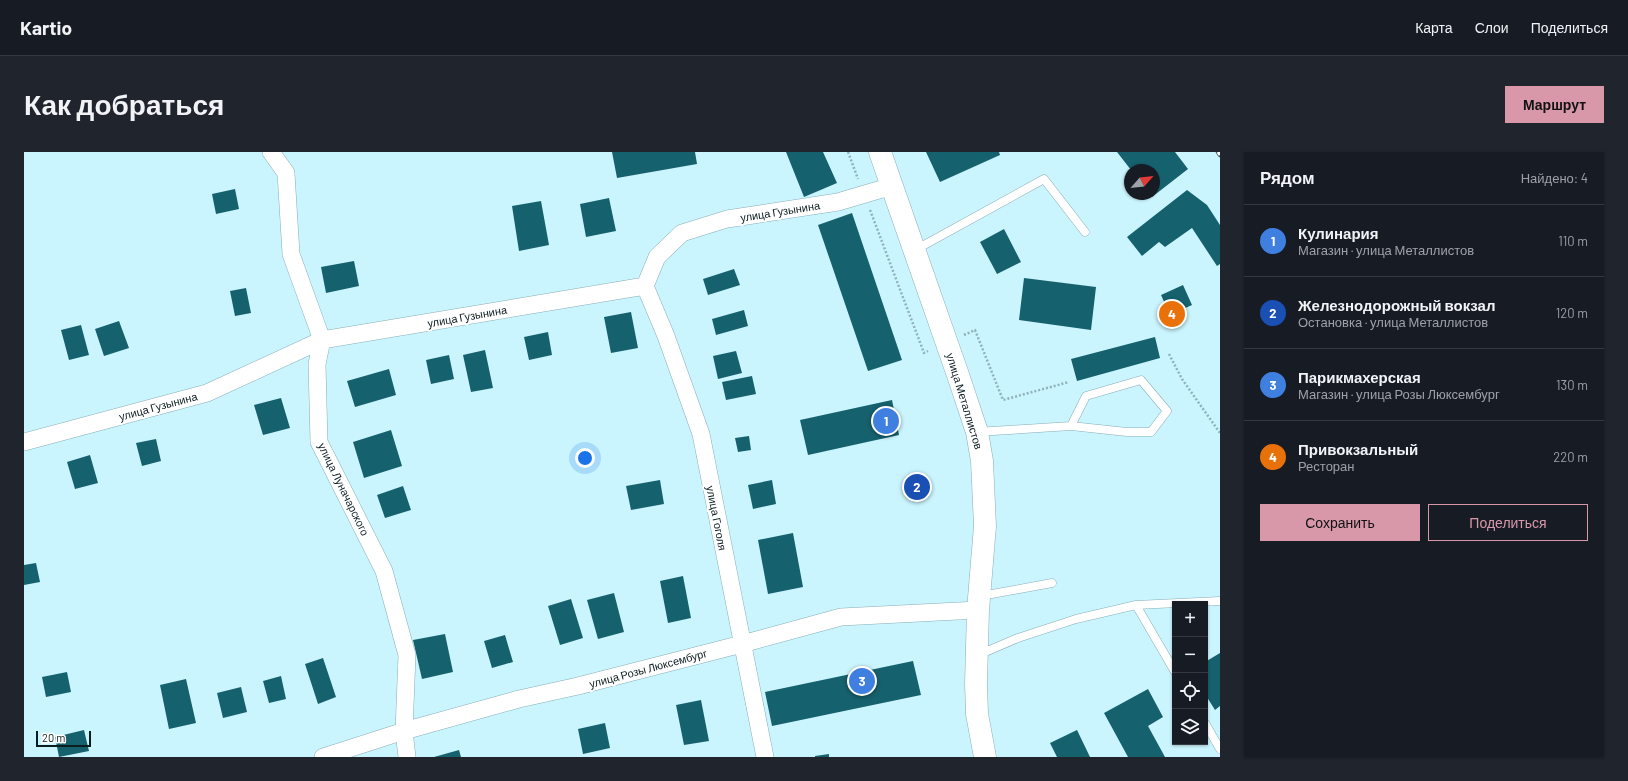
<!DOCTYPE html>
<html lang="ru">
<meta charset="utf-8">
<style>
:root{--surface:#171b24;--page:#20242c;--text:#f1f3f6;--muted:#9ea1a6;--line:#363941;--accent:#d898aa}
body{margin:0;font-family:Barlow,sans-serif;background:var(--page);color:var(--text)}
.controls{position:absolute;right:12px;bottom:12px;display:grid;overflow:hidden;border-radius:0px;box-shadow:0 1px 3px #0004}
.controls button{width:36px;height:36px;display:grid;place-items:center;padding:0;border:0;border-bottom:1px solid var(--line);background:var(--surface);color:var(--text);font:20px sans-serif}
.compass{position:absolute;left:1100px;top:12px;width:36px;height:36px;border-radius:50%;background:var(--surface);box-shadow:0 1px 3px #0004;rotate:63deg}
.scale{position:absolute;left:12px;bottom:10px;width:55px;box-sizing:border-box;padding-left:4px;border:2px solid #0c1c1f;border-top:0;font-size:11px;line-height:14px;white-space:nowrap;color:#0c1c1f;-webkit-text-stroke:3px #fff;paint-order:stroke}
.you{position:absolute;left:561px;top:306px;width:14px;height:14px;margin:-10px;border:3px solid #fff;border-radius:50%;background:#1a73e8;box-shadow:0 0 0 6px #1a73e833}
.badge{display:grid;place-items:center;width:26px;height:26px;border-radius:50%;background:var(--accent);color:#fff;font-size:13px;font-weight:700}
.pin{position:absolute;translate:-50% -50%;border:2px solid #fff;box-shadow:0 1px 4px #0006}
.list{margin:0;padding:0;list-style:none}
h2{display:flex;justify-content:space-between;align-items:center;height:52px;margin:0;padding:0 16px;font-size:17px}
h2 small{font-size:13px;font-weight:400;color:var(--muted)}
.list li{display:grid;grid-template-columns:26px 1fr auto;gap:12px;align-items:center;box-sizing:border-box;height:72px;padding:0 16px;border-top:1px solid var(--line)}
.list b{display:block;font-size:15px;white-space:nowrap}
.list p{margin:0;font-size:13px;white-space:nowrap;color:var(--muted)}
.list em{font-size:13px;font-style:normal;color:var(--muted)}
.actions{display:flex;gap:8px;padding:12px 16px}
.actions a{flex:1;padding:9px 0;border:1px solid var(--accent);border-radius:0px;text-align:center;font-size:14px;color:var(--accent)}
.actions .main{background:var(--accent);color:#111}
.icon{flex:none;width:22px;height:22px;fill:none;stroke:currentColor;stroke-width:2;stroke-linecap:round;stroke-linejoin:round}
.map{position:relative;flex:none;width:1196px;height:605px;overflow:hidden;border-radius:0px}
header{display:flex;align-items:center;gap:24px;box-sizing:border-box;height:56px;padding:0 20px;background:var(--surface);border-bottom:1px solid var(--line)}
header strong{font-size:19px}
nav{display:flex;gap:22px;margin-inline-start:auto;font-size:14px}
.intro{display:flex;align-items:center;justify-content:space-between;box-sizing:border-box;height:96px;padding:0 24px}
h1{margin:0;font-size:28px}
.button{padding:10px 18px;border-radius:0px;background:var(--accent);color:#111;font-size:14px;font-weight:700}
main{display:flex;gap:24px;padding:0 24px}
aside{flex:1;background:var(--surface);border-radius:0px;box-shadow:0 1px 3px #0004}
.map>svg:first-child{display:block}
.building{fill:#16616e}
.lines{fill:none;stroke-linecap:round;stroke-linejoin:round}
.lane-casing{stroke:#86aeb7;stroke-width:9}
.street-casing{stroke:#86aeb7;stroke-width:18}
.secondary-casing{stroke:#86aeb7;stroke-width:23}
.path{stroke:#8fb1b8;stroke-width:2.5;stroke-dasharray:2 2;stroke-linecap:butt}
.lane{stroke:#fff;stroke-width:8}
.street{stroke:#fff;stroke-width:17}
.secondary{stroke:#fff;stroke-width:22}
.rail-casing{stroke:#435b60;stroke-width:4.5}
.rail{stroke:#fff;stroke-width:3;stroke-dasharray:9;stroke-linecap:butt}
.labels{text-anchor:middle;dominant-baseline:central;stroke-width:4;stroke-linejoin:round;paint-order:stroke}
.street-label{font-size:11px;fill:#0c1c1f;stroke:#fff}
</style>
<header>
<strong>Kartio</strong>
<nav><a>Карта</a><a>Слои</a><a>Поделиться</a></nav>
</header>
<div class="intro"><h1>Как добраться</h1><a class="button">Маршрут</a></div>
<main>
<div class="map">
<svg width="1196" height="605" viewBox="0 0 1196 605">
<rect width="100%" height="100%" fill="#cbf5fe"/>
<!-- building -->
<path class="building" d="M588,0h83l2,12 -80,14z
M762,0h37l14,31 -33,14z
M902,0h73l1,3 -60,27z
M1093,0h58l13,17 -36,28 -2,-3h4v-24h-23z
M211,37l4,20 -23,5 -4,-20z
M1163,38l20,15 13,20v39l-3,2 -25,-38 -27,19 -6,-5 -17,14 -15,-19z
M585,46l7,33 -30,6 -6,-33z
M517,49l8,44 -30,6 -7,-45z
M828,61l50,147 -34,11 -50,-146z
M980,77l17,33 -24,12 -17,-32z
M330,109l5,25 -33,7 -5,-26z
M710,117l6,16 -32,10 -5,-16z
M1000,126l72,9 -5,43 -72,-10z
M1159,133l9,20 -22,10 -9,-20z
M222,136l5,25 -16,3 -5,-25z
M720,158l4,16 -32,9 -4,-16z
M607,160l7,36 -27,5 -7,-36z
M95,169l10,27 -25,8 -9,-27z
M57,173l8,30 -20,5 -8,-30z
M524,180l4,23 -23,5 -5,-23z
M1131,185l5,21 -83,23 -6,-22z
M461,198l8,38 -22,4 -8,-37z
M712,199l6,22 -24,6 -5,-23z
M425,203l5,24 -23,5 -5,-24z
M365,217l7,26 -41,12 -8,-26z
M728,224l4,18 -30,6 -4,-18z
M257,246l9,30 -27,7 -9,-30z
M868,248l7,35 -91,20 -8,-35z
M367,278l11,36 -38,12 -11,-36z
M725,284l2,14 -13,2 -3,-14z
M132,287l5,22 -19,5 -6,-23z
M66,303l8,28 -23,6 -8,-27z
M636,328l4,24 -33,6 -5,-24z
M748,328l4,24 -23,5 -5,-24z
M379,334l8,24 -26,8 -8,-23z
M769,381l10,54 -35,7 -10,-54z
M12,411l4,19 -16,3v-20z
M659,424l8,42 -23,5 -8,-42z
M590,441l10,39 -26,7 -11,-39z
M547,447l12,39 -23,7 -12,-39z
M421,482l8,38 -31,7 -9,-39z
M481,483l8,27 -21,6 -8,-27z
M1196,501v53l-5,4 -10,-16v-32z
M299,506l13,39 -18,7 -13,-40z
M889,509l8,34 -149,31 -7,-34z
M43,520l4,20 -25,5 -4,-20z
M257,524l5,23 -17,4 -6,-22z
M162,527l10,44 -27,6 -9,-44z
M217,535l6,25 -24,6 -6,-25z
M1124,537l15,28 -15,9 17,31h-37l-24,-44z
M677,548l8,41 -25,4 -8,-40z
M581,571l5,25 -27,6 -5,-25z
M60,578l5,21 -30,6 -4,-20z
M1053,578l13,27h-33l-7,-14z
M435,598l2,7h-27z
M805,602v3h-14v-1z"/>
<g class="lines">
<!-- lane casing -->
<g class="lane-casing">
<path id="lane" d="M891,98l129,-71 41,53
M953,280l94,-6 56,6h24l16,-21 -26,-31 -55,16 -15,30
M957,444l71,-13
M1112,453l84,-4
M954,503l40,-17 58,-19 60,-14 39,67
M1181,571l15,26"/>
</g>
<!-- street casing -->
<g class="street-casing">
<path id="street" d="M247,0l15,21 5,81 31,86 -5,24 2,78 65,129 23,84 -3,76 3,26
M621,134l21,50 35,98 64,323
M0,290l183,-49 115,-53 323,-54 12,-29 25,-24 45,-14 111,-17 54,-16
M299,605l81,-26 115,-32 59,-13 164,-42 99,-27 137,-7"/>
</g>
<!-- secondary casing -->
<g class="secondary-casing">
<path id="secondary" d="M856,0l78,223 19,57 5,29 3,65 -7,84 -2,74 1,30 8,43"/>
</g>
<!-- path -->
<path class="path" d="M824,0l10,27
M846,58l54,143 4,-2
M940,183l11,-5 28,70 66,-18
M1145,202l13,25 38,54"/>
<!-- lane -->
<use href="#lane" class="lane"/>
<!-- street -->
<use href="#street" class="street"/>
<!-- secondary -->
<use href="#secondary" class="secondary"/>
<!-- rail casing -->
<g class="rail-casing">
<path id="rail" d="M1194,0l2,3"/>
</g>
<!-- rail -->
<use href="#rail" class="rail"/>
</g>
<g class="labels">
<!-- street labels -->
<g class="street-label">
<text transform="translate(756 59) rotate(-9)">улица Гузынина</text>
<text transform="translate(443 164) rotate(-10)">улица Гузынина</text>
<text transform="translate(941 249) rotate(73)">улица Металлистов</text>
<text transform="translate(134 254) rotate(-15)">улица Гузынина</text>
<text transform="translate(320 337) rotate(64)">улица Луначарского</text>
<text transform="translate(693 366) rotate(79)">улица Гоголя</text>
<text transform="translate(624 516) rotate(-15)">улица Розы Люксембург</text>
</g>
</g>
</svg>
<div class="controls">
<button>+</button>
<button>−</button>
<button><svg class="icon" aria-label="locate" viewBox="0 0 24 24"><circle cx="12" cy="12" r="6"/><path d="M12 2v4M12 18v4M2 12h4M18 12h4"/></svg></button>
<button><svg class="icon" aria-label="layers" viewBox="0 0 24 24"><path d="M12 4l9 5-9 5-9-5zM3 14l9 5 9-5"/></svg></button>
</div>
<svg class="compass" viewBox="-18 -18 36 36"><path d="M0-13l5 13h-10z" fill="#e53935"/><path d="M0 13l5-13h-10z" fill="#9ea1a6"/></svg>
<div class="scale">20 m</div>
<div class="you"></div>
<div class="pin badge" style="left:862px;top:269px;background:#3f7fe0">1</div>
<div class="pin badge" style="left:893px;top:335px;background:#1a4fb4">2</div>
<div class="pin badge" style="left:838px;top:529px;background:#3f7fe0">3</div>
<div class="pin badge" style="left:1148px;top:162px;background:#e8710a">4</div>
</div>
<aside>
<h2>Рядом<small>Найдено: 4</small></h2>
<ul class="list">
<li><span class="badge" style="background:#3f7fe0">1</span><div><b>Кулинария</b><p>Магазин · улица Металлистов</p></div><em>110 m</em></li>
<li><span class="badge" style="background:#1a4fb4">2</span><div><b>Железнодорожный вокзал</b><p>Остановка · улица Металлистов</p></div><em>120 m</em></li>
<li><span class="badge" style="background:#3f7fe0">3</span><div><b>Парикмахерская</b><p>Магазин · улица Розы Люксембург</p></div><em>130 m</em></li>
<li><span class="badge" style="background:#e8710a">4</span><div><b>Привокзальный</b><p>Ресторан</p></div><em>220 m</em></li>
</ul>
<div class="actions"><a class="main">Сохранить</a><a>Поделиться</a></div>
</aside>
</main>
